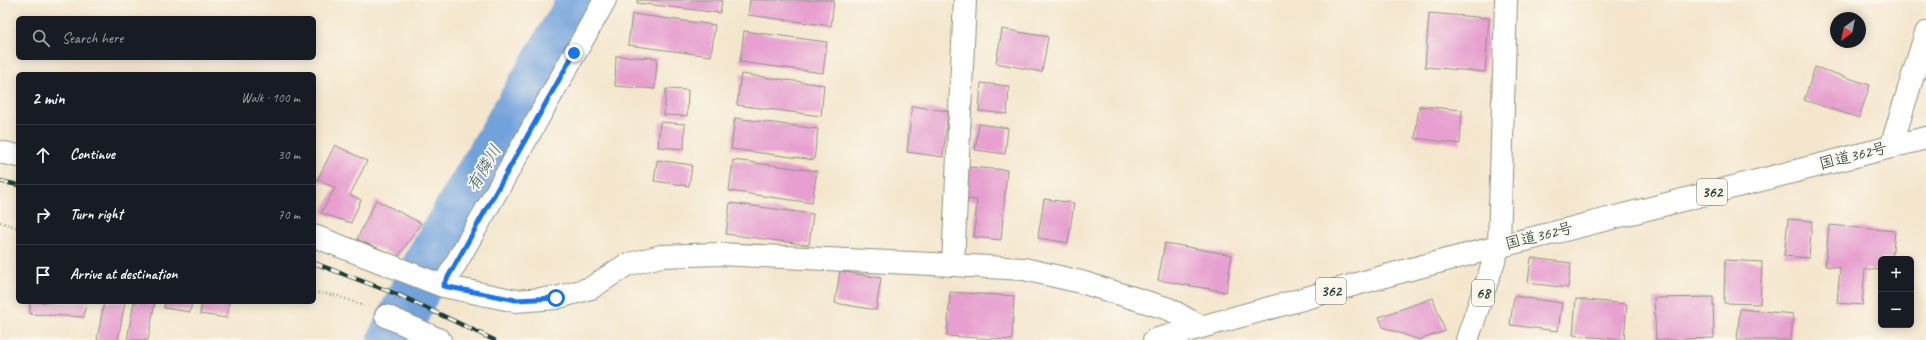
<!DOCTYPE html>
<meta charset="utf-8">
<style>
:root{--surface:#171b24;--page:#242831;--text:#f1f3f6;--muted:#9ea1a6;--line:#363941}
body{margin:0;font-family:Caveat,"Klee One",sans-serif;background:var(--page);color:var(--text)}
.controls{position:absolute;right:12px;bottom:12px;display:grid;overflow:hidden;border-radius:6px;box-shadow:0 2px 10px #0003}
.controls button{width:36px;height:36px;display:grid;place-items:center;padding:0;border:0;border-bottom:1px solid var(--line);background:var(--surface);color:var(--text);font:20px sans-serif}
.compass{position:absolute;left:1830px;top:12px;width:36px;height:36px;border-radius:50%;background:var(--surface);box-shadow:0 2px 10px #0003;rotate:213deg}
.stop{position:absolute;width:12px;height:12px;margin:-9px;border:3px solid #1a73e8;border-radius:50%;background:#fff}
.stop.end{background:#1a73e8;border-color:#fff;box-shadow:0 1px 4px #0008}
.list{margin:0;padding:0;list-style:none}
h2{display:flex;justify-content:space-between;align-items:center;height:52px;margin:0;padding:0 16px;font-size:17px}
h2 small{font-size:13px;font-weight:400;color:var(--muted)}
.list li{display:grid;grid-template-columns:26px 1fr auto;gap:12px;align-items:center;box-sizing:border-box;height:60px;padding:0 16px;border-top:1px solid var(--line)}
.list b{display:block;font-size:15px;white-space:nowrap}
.list em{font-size:13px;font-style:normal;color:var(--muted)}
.icon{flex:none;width:22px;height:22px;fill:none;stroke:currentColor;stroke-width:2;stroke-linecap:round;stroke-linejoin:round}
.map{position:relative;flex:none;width:1926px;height:340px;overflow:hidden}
.search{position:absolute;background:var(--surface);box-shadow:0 2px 10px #0003;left:16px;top:16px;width:300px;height:44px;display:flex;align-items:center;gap:10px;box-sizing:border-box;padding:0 14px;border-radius:6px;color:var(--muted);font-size:15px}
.panel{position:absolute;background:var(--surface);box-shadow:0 2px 10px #0003;left:16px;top:72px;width:300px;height:232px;border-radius:6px}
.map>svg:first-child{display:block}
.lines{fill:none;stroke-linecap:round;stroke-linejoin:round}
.river{stroke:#72a2dc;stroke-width:49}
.building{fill:#e69fcf}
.minor-casing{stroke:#8a9280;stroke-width:24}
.tertiary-casing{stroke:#8a9280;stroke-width:24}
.primary-casing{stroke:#8a9280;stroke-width:24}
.trunk-casing{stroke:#8a9280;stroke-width:24}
.path{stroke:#8a9280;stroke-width:2.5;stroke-dasharray:1 3;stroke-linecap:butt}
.minor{stroke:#fff;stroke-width:22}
.tertiary{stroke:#fff;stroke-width:22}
.primary{stroke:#fff;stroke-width:22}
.trunk{stroke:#fff;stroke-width:22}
.rail-casing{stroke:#1f3d34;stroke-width:4.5}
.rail{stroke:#fbf7ec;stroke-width:3;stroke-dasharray:9;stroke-linecap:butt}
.route{stroke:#1a73e8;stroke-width:5}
.labels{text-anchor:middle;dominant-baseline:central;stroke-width:4;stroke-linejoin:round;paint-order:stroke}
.shield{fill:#fbf7ec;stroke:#61756b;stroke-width:1}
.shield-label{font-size:15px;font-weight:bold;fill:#1f3d34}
.street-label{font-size:16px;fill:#1f3d34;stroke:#fbf7ec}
.water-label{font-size:17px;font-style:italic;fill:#385b66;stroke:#fbf7ec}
</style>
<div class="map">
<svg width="1926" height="340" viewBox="0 0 1926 340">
<rect width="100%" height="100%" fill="#fbf7ec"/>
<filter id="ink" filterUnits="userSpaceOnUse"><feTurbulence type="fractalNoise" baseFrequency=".025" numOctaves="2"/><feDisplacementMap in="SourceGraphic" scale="8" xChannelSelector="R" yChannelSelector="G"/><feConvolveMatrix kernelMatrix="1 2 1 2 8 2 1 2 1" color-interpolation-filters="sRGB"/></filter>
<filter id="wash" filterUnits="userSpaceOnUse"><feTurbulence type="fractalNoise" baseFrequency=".012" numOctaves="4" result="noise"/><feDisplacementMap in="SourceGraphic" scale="16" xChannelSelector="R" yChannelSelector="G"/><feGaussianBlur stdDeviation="0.9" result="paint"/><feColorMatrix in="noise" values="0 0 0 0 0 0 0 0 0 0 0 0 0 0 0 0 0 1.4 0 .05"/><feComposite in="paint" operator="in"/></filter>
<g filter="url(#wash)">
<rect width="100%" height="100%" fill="#f4e6cd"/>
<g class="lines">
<!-- river -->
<path class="river" d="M392,340l38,-81 153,-259"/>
</g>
<g id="blocks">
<!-- building -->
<path class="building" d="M637,0h85l-2,13 -83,-10z
M750,0h84l-3,26 -83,-11z
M1429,13l60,5 -4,54 -60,-5z
M632,14l83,11 -4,31 -83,-11z
M1002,29l46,8 -6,35 -46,-9z
M744,31l83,11 -4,31 -83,-11z
M616,56l41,2 -2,31 -40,-3z
M1815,67l55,18 -11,33 -55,-18z
M741,74l83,11 -3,31 -84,-11z
M981,83l28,3 -2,28 -28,-3z
M666,89l22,1 -1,26 -23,-1z
M912,106l36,5 -5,46 -36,-5z
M1419,106l43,4 -2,34 -45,-6z
M735,118l83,11 -4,31 -83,-11z
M660,122l25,2 -1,25 -26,-2z
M979,124l29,4 -3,26 -30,-4z
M335,145l32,16 -17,34 11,5 -10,23 -30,-10 14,-25 -18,-8z
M657,160l35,5 -3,21 -35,-5z
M733,160l84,11 -5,32 -83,-12z
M968,167l39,3 -6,70 -27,-3 3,-37 -12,-1z
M1044,199l30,4 -6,40 -30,-5z
M376,200l45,23 -23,34 -41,-18z
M730,203l83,11 -4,31 -83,-11z
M1788,219l24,2 -3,37 -25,-2z
M1829,225l66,6 -3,28h-11v11l-16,-1 -3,36 -25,-2 3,-35 -15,-2z
M1165,243l67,12 -6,37 -68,-12z
M1531,258l40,5 -3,25 -40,-5z
M1725,260l37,2 -2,42 -36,-1z
M840,271l41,7 -5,32 -41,-7z
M950,292l64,4 -2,44 -65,-4z
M1514,296l48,7 -4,28 -48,-6z
M1713,297l1,41 -58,2 -2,-42z
M1433,298l12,33 -26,9 -36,-13 -4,-10z
M1576,299l51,5 -3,36 -51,-5z
M30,302h56l-2,15 -54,-3z
M104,302h21l-7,38h-21z
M134,302h21l-7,38h-21z
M165,302h27l-2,10 -26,-4z
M202,302h27l-2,16 -27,-4z
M1740,309l53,5 -2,26h-54z"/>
</g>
</g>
<g filter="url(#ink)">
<use href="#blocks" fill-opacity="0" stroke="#8a9280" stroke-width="1"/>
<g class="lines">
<!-- minor casing -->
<g class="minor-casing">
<path id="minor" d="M605,0l-162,286 73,15 40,-3 35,-10 35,-23 35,-9 57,-2 235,11 71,4 57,13 88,27 32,18
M1891,147l35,-114
M0,152l18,4
M314,236l129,50
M953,265l12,-265
M386,316l54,24"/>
</g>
<!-- tertiary casing -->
<g class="tertiary-casing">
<path id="tertiary" d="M1499,246l7,-246"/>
</g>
<!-- primary casing -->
<g class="primary-casing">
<path id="primary" d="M1467,340l32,-94"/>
</g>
<!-- trunk casing -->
<g class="trunk-casing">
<path id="trunk" d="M1154,340l257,-71 515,-131"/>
</g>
<!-- path -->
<path class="path" d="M0,222l18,6
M314,292l24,4 26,10"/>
<!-- minor -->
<use href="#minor" class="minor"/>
<!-- tertiary -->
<use href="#tertiary" class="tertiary"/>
<!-- primary -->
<use href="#primary" class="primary"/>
<!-- trunk -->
<use href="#trunk" class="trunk"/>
<!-- rail casing -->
<g class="rail-casing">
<path id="rail" d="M0,181l18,4
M314,263l85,32 95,45"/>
</g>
<!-- rail -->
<use href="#rail" class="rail"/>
</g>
</g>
<g class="lines" filter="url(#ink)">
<!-- route -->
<path class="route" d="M556,298l-40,2 -73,-14 131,-233"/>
</g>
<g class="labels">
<!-- shield labels -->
<g class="shield">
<rect x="1697" y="179" width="30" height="26" rx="3"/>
<rect x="1316" y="278" width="30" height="26" rx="3"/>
<rect x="1472" y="280" width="22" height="26" rx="3"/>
</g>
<g class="shield-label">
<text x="1712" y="192">362</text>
<text x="1331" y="291">362</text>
<text x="1483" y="293">68</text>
</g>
<!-- street labels -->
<g class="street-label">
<text transform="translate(1853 156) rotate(-14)">国道362号</text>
<text transform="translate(1539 236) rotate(-14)">国道362号</text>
</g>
<!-- water labels -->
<g class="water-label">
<text transform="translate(484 168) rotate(-59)">有隣川</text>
</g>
</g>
</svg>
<div class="controls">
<button>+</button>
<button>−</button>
</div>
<svg class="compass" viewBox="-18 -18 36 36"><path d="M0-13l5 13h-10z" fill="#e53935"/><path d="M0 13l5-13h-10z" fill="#9ea1a6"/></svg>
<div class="stop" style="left:556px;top:298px"></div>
<div class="stop end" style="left:574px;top:53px"></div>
<div class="search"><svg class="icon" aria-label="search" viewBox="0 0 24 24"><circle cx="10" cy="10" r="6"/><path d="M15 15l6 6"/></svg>Search here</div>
<section class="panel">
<h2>2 min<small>Walk · 100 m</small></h2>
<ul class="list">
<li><svg class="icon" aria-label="ahead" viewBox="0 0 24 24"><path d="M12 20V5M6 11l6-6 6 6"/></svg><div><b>Continue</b></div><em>30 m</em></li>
<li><svg class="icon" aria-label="right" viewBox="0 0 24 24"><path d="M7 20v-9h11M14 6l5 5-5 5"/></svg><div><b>Turn right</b></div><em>70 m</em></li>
<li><svg class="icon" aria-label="arrive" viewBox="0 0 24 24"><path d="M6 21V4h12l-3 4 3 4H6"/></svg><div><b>Arrive at destination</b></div></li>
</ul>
</section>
</div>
